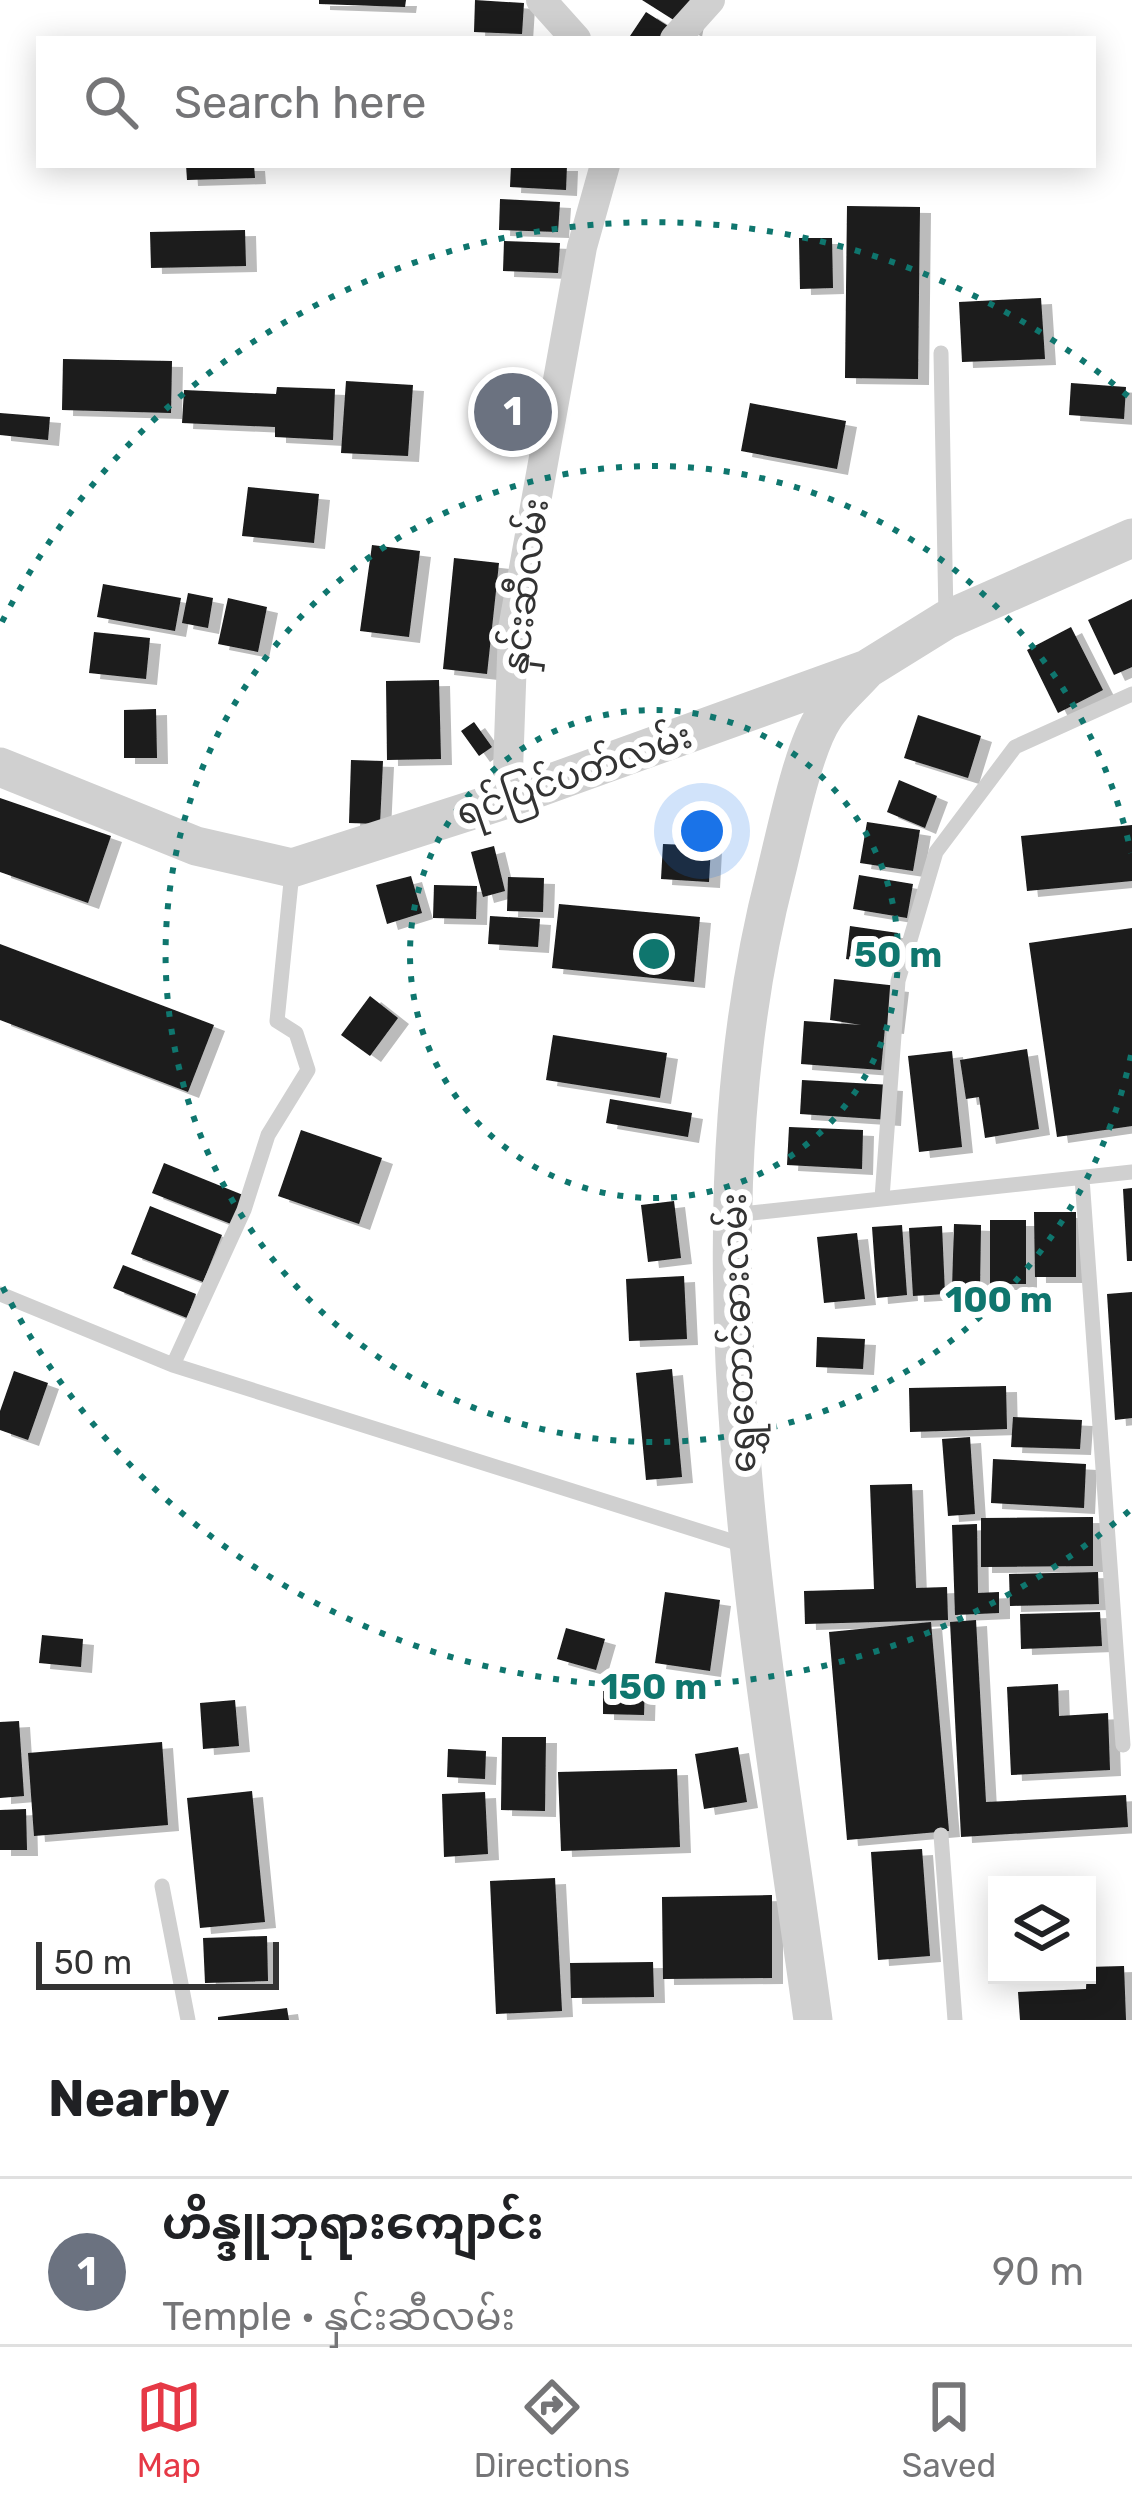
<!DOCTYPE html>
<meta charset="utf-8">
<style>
:root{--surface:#fff;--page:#f2f2f2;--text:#202124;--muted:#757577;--line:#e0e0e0;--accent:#e63946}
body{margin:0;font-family:Rubik,"Noto Sans Myanmar",sans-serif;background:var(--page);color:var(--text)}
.controls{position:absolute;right:36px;bottom:36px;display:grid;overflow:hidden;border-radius:0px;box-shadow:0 6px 30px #0003}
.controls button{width:108px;height:108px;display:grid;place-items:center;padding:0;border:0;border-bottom:3px solid var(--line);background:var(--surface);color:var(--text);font:60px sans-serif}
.scale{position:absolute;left:36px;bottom:30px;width:243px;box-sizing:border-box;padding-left:12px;border:6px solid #333;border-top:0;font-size:33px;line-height:42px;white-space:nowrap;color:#333;-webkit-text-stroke:9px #fff;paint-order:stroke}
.you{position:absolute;left:702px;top:831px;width:42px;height:42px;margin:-30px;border:9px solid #fff;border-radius:50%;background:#1a73e8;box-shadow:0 0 0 18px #1a73e833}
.badge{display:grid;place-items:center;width:78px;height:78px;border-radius:50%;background:var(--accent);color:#fff;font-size:39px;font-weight:700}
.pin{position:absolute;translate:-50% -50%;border:6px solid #fff;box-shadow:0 3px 12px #0006}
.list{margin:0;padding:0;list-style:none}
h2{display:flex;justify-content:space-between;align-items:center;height:156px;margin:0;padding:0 48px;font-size:51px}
h2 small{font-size:39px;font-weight:400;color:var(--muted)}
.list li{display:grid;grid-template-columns:78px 1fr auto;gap:36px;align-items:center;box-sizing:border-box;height:168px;padding:0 48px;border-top:3px solid var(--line)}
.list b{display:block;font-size:45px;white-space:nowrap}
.list p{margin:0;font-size:39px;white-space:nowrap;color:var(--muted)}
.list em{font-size:39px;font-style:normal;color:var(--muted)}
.icon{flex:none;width:66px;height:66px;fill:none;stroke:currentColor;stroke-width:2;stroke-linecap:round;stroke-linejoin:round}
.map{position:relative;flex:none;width:1132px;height:2020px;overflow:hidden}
.search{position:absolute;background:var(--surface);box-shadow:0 6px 30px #0003;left:36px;right:36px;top:36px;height:132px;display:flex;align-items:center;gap:30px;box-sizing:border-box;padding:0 42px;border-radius:0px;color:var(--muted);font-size:45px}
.sheet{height:324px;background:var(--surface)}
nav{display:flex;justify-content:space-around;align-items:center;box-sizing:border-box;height:168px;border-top:3px solid var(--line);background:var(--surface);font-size:33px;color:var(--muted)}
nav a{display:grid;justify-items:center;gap:6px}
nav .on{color:var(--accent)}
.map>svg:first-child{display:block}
.building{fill:#1a1a1a;filter:url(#shadow)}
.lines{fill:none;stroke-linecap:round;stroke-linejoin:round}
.service{stroke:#d0d0d0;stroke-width:15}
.minor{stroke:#d0d0d0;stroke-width:30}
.tertiary{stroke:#d0d0d0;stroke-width:39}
.ring{fill:none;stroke:#0f766e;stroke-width:6;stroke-dasharray:6 12}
.labels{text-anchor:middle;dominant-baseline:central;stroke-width:12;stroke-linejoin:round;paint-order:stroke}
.street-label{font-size:36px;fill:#333;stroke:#fff}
.centre{fill:#0f766e;stroke:#fff;stroke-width:6}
.ring-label{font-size:36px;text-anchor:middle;font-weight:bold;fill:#0f766e;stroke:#fff;stroke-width:12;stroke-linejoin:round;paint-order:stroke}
</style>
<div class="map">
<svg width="1132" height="2020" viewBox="0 0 1132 2020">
<defs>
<filter id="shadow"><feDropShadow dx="11" dy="6" stdDeviation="0" flood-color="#0004"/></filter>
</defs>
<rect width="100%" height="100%" fill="#fff"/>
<!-- building -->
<path class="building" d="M319,0h87l-1,7 -86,-3z
M475,0l49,3 -2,31 -48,-2z
M642,0h55l-6,31z
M646,12l33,21 -4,6h-47z
M186,165h68l1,13 -68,2z
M511,165h56l-1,25 -56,-3z
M500,199l60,3 -2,30 -59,-2z
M847,206l73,1 -2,172 -73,-1z
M245,230l1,36 -95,2 -1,-36z
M799,238h33l1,50 -33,1z
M504,241l56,2 -2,30 -55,-2z
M1041,298l4,61 -83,3 -3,-60z
M63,359l109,2 -1,52 -109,-3z
M346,381l67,4 -5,71 -67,-3z
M1071,383l55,4 -2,32 -55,-4z
M277,387l58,2 -2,51 -58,-3v-10l-93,-4 2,-33 92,4z
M750,403l96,18 -9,48 -96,-18z
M0,413l50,4 -2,23 -48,-5z
M248,487l71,7 -5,49 -72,-7z
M372,545l48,6 -11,86 -49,-6z
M454,558l45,5 -12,111 -44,-5z
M103,584l78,14 -6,33 -78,-14z
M188,593l25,5 -5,30 -26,-5z
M228,598l39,9 -9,45 -40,-8z
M1132,599v68l-18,8 -26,-55z
M1071,627l32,63 -45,23 -31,-63z
M94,632l56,6 -4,41 -57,-6z
M439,680l2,79 -54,1 -1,-79z
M156,709l1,49h-33v-48z
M918,715l63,21 -13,42 -64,-20z
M474,722l18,25 -13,9 -18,-25z
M351,760l32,1 -3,63 -31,-1z
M899,780l38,16 -12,32 -38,-16z
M0,798l111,38 -23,67 -88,-31z
M867,822l53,8 -7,41 -53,-8z
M1132,825v56l-105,10 -6,-55z
M663,844l48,2 -2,36 -48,-3z
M494,846l11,45 -22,6 -12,-45z
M859,875l54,9 -6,34 -54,-9z
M411,876l11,37 -35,11 -11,-39z
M508,877l36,1 -1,34 -36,-1z
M434,885l43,1 -1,33 -43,-1z
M559,904l141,13 -6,65 -142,-14z
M490,916l50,3 -2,28 -50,-3z
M850,926l48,7 -5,33 -47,-7z
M1132,928v198l-75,11 -28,-194z
M0,944l214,81 -26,67 -188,-72z
M834,979l64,7 -5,42 -8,-1 -4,43 -80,-6 3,-43 57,4 -31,-5z
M370,996l28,22 -28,38 -29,-21z
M553,1035l114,18 -7,45 -114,-18z
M1027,1049l12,80 -54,9 -6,-41 -13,2 -6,-39z
M952,1051l10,96 -43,5 -11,-96z
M802,1080l90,5 -2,35 -90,-6z
M610,1099l82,14 -4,24 -82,-14z
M789,1127l74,3 -1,39 -75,-4z
M301,1130l81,28 -23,66 -81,-28z
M164,1163l79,32 -12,29 -79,-31z
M1132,1188v73h-5l-4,-72z
M674,1201l7,57 -33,4 -7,-57z
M150,1206l72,29 -19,47 -72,-28z
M1034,1212h42v65h-41z
M990,1220h36v64h-36z
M954,1224l27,1 -1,64h-28z
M902,1225l5,70 -30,3 -5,-71z
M942,1226l3,68 -32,2 -4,-68z
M857,1233l8,66 -41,4 -7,-66z
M123,1265l73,29 -9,24 -74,-30z
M684,1276l3,63 -58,2 -3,-62z
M1132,1292v126l-17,2 -8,-126z
M817,1337l48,2 -2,30 -47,-2z
M672,1369l10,108 -36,3 -10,-107z
M14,1371l34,12 -20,57 -28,-10v-19z
M1006,1386l1,43 -97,3 -1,-44z
M1013,1417l69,3 -2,29 -69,-2z
M970,1437l5,77 -27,2 -6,-77z
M993,1459l93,5 -2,44 -93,-5z
M912,1484l4,104 31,-1 1,33 -143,4 -1,-33 70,-2 -4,-104z
M1093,1517v49l-112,1v-49z
M977,1524l1,69 21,-1v21l-44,2 -3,-90z
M1098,1572l1,32 -89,2 -1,-32z
M665,1592l55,8 -10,71 -55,-8z
M1100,1612l2,34 -81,3 -1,-35z
M976,1620l10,182 140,-7 2,32 -167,10 -11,-215z
M931,1622l18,209 -102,9 -18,-208z
M566,1628l39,11 -9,31 -39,-11z
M42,1635l41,4 -2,28 -42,-4z
M603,1680l42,1 -1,34 -41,-1z
M1058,1684l1,32 49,-3 2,57 -99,5 -4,-88z
M235,1700l4,46 -36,3 -3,-46z
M19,1721l5,75 -24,2v-76z
M502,1737h44l-1,74 -44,-1z
M162,1742l6,83 -134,11 -6,-83z
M738,1747l9,55 -43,7 -9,-55z
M448,1749l38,2 -1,28 -38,-2z
M677,1769l3,78 -119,4 -3,-79z
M252,1791l13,131 -65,6 -13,-130z
M485,1792l3,62 -44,3 -2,-63z
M26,1809l1,41h-27v-40z
M922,1849l8,107 -52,4 -7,-108z
M555,1878l7,133 -66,3 -6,-133z
M772,1895v83l-109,1 -1,-82z
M267,1936l1,45 -63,2 -2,-45z
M653,1962l1,35 -83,1 -1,-35z
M1124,1966l2,54h-106l-2,-28 68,-3 1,-22z
M287,2008l2,12h-71v-3z"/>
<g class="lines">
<!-- service -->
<path class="service" d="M941,353l5,264
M1082,1178l41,567
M882,1198l16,-217 38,-129 79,-105 117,-53
M733,1215l399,-43
M0,1294l173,71 574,181
M173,1365l71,-155 24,-75 40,-65 -12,-37 -19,-12 15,-149
M941,1835l14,185
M162,1886l26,134"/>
<!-- minor -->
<path class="minor" d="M541,0l35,39
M675,39l35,-39
M507,799l6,-170 69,-382 23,-82"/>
<!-- tertiary -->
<path class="tertiary" d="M0,767l196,79 96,22 215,-69 360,-130 79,-49 186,-82
M813,2020c-50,-371 -132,-779 -37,-1147 10,-40 27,-125 48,-156 11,-17 29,-32 43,-48"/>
</g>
<!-- distance rings -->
<g class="ring">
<circle cx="654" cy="954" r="244"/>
<path d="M1131 1055A488 488 0 1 1 1131 853"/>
<path d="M1129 1511A732 732 0 0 1 2 1286M2 622A732 732 0 0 1 1129 397"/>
</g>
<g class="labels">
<!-- street labels -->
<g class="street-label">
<text transform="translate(525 586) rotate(-83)">နှင်းဆီလမ်း</text>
<text transform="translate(574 774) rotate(-19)">ရင်ပြင်ပတ်လမ်း</text>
<text transform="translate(738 1333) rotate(-92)">ရွှေတောင်ဓားလမ်း</text>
</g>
</g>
<circle cx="654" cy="954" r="18" class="centre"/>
<g class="ring-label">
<text x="898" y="967">50 m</text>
<text x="999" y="1312">100 m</text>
<text x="654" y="1699">150 m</text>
</g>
</svg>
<div class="controls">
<button><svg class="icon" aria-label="layers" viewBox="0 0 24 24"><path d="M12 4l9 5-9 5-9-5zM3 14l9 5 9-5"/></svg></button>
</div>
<div class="scale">50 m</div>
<div class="you"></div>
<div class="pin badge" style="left:513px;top:412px;background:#6b7280">1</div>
<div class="search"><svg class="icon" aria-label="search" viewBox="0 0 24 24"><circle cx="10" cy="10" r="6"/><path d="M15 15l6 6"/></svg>Search here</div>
</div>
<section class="sheet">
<h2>Nearby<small></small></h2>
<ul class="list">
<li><span class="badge" style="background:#6b7280">1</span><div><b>ဟိန္ဒူဘုရားကျောင်း</b><p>Temple · နှင်းဆီလမ်း</p></div><em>90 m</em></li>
</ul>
</section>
<nav>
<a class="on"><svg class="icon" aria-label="map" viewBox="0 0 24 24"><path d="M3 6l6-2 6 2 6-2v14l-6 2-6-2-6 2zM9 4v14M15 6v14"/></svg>Map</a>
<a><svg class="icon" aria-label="directions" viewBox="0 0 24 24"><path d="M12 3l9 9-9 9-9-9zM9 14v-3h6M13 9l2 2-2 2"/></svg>Directions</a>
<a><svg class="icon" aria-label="saved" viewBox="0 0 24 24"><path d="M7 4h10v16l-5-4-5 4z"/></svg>Saved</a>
</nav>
